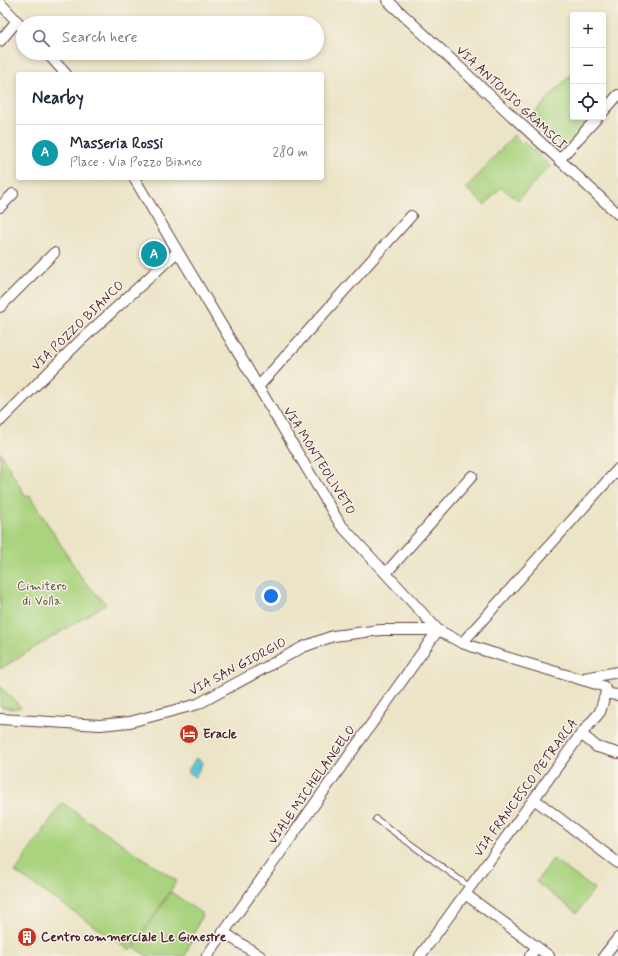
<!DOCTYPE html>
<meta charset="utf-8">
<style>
:root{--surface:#fff;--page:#f6f6f7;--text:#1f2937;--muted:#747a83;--line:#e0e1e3;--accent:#0f766e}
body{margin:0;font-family:Mynerve,sans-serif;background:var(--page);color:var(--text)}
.controls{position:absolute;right:12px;top:12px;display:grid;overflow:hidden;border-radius:4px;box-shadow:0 2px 6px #0003}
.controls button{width:36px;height:36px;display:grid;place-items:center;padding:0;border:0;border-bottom:1px solid var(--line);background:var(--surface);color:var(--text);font:20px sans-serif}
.you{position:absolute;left:271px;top:596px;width:14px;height:14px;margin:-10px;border:3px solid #fff;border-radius:50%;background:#1a73e8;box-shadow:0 0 0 6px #1a73e833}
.badge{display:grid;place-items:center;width:26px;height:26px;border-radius:50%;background:var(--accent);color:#fff;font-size:13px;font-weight:700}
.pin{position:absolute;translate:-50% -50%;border:2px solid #fff;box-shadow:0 1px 4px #0006}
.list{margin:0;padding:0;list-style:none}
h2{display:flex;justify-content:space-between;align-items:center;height:52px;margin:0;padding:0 16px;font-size:17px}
h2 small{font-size:13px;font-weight:400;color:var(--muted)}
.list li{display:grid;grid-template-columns:26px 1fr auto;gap:12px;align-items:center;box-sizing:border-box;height:56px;padding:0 16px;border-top:1px solid var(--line)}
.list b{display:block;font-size:15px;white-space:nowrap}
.list p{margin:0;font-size:13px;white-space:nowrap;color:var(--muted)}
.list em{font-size:13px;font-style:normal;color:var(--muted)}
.icon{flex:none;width:22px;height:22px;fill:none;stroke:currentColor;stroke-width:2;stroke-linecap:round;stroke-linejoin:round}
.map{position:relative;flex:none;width:618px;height:956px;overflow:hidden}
.search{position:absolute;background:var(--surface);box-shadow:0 2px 6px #0003;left:16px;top:16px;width:308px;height:44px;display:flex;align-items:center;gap:10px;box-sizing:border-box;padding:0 14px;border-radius:22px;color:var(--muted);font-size:15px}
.panel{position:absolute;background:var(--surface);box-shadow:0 2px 6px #0003;left:16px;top:72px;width:308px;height:108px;border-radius:4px}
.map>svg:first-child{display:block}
.green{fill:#a9d37e;stroke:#7a7954}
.water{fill:#59c1d6;stroke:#527080}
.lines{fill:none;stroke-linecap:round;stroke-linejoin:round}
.service-casing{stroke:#623d42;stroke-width:7}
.minor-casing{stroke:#623d42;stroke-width:12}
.service{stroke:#fff;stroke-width:5}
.minor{stroke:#fff;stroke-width:10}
.labels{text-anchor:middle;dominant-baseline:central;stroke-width:3;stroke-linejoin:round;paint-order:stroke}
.street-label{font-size:13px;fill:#4a1f2b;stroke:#f7f3e8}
.park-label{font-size:13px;fill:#624c40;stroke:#f7f3e8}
.poi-label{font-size:13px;font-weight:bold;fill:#4a1f2b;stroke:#f7f3e8;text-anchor:start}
</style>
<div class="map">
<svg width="618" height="956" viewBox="0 0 618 956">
<rect width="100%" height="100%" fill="#f7f3e8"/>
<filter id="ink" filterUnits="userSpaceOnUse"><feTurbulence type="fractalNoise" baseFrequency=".025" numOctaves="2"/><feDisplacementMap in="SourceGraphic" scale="8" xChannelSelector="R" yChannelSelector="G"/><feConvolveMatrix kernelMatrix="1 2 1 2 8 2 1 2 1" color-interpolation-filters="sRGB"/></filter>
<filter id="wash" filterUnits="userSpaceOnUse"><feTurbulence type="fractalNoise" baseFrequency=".012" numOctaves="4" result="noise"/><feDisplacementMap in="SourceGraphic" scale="16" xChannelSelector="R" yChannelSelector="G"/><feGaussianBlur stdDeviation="0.9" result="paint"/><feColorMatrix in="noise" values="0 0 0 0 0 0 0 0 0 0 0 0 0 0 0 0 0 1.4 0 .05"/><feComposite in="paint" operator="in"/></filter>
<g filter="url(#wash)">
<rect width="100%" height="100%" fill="#ebe4c6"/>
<!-- green -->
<path class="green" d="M572,73l1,44h21l-29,32 -34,-32z
M514,135l8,8 2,-2 26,25 -32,34 -17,-13 -16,18 -19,-17z
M0,452l26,45 4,-1 53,84 23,24 -106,65z
M0,686l21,21 -9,2 -12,-3z
M62,803l115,78 -47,69 -115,-78z
M553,859l41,30 -17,24 -41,-31z
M171,892l31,22 -17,42h-38l-13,-9z"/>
<!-- water -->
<path class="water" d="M196,758l7,4 -8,15 -8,-5z"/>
</g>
<g filter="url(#ink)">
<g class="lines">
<!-- service casing -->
<g class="service-casing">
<path id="service" d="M376,819l94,68"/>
</g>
<!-- minor casing -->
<g class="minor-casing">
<path id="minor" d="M387,0l231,214
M0,3l23,25
M0,41l17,-20
M47,53l19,21
M603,112l15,-17
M559,160l39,-43
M134,178l206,346 98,106 24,13 27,9 114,34
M0,207l13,-13
M0,307l54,-54
M258,387l153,-171
M0,421l80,-80 97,-89
M386,573l86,-97
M462,643l156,-174
M585,678l33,-6
M604,687l5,7 9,1
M0,719l100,6 30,-3 68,-18 105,-57 30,-11 48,-6h57
M581,734l16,13 21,6
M534,799l84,64
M465,894l84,62
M223,932l37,24
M207,956l231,-326
M420,956l161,-222 19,-22 6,-20
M530,956l7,-9
M604,956l14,-18"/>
</g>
<!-- service -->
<use href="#service" class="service"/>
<!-- minor -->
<use href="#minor" class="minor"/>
</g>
</g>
<!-- icons -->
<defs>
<g id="hotel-disc" transform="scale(1)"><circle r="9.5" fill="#c8321e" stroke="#f7f3e8"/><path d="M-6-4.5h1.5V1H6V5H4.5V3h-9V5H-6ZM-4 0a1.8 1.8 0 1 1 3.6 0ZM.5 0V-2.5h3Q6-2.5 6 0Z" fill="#fff"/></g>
<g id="building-disc" transform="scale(1)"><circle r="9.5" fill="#c8321e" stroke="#f7f3e8"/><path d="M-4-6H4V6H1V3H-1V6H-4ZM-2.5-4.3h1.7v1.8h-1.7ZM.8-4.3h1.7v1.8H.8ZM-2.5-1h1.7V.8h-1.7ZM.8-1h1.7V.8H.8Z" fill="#fff"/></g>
</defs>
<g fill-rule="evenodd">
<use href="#hotel-disc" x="189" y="734"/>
<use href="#building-disc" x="27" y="937"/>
</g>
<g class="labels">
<!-- street labels -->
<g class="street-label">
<text transform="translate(511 98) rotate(43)">VIA ANTONIO GRAMSCI</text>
<text transform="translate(78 326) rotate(-44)">VIA POZZO BIANCO</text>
<text transform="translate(319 461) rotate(58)">VIA MONTEOLIVETO</text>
<text transform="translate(238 667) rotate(-28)">VIA SAN GIORGIO</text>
<text transform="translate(312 785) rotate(-55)">VIALE MICHELANGELO</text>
<text transform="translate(526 788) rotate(-54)">VIA FRANCESCO PETRARCA</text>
</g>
<!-- park labels -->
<g class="park-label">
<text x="42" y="586">Cimitero<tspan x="42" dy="15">di Volla</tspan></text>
</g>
<!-- poi labels -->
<g class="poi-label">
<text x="203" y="734">Eracle</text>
<text x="41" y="937">Centro commerciale Le Ginestre</text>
</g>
</g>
</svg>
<div class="controls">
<button>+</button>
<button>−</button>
<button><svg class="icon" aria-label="locate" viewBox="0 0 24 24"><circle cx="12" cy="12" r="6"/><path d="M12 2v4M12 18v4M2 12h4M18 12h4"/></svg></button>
</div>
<div class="you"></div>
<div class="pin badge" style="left:154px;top:254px;background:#0f9aa8">A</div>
<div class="search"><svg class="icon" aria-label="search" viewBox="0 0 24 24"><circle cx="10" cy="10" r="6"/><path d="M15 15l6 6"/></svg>Search here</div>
<section class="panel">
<h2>Nearby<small></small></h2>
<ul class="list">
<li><span class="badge" style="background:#0f9aa8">A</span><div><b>Masseria Rossi</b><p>Place · Via Pozzo Bianco</p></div><em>280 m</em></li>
</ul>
</section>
</div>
